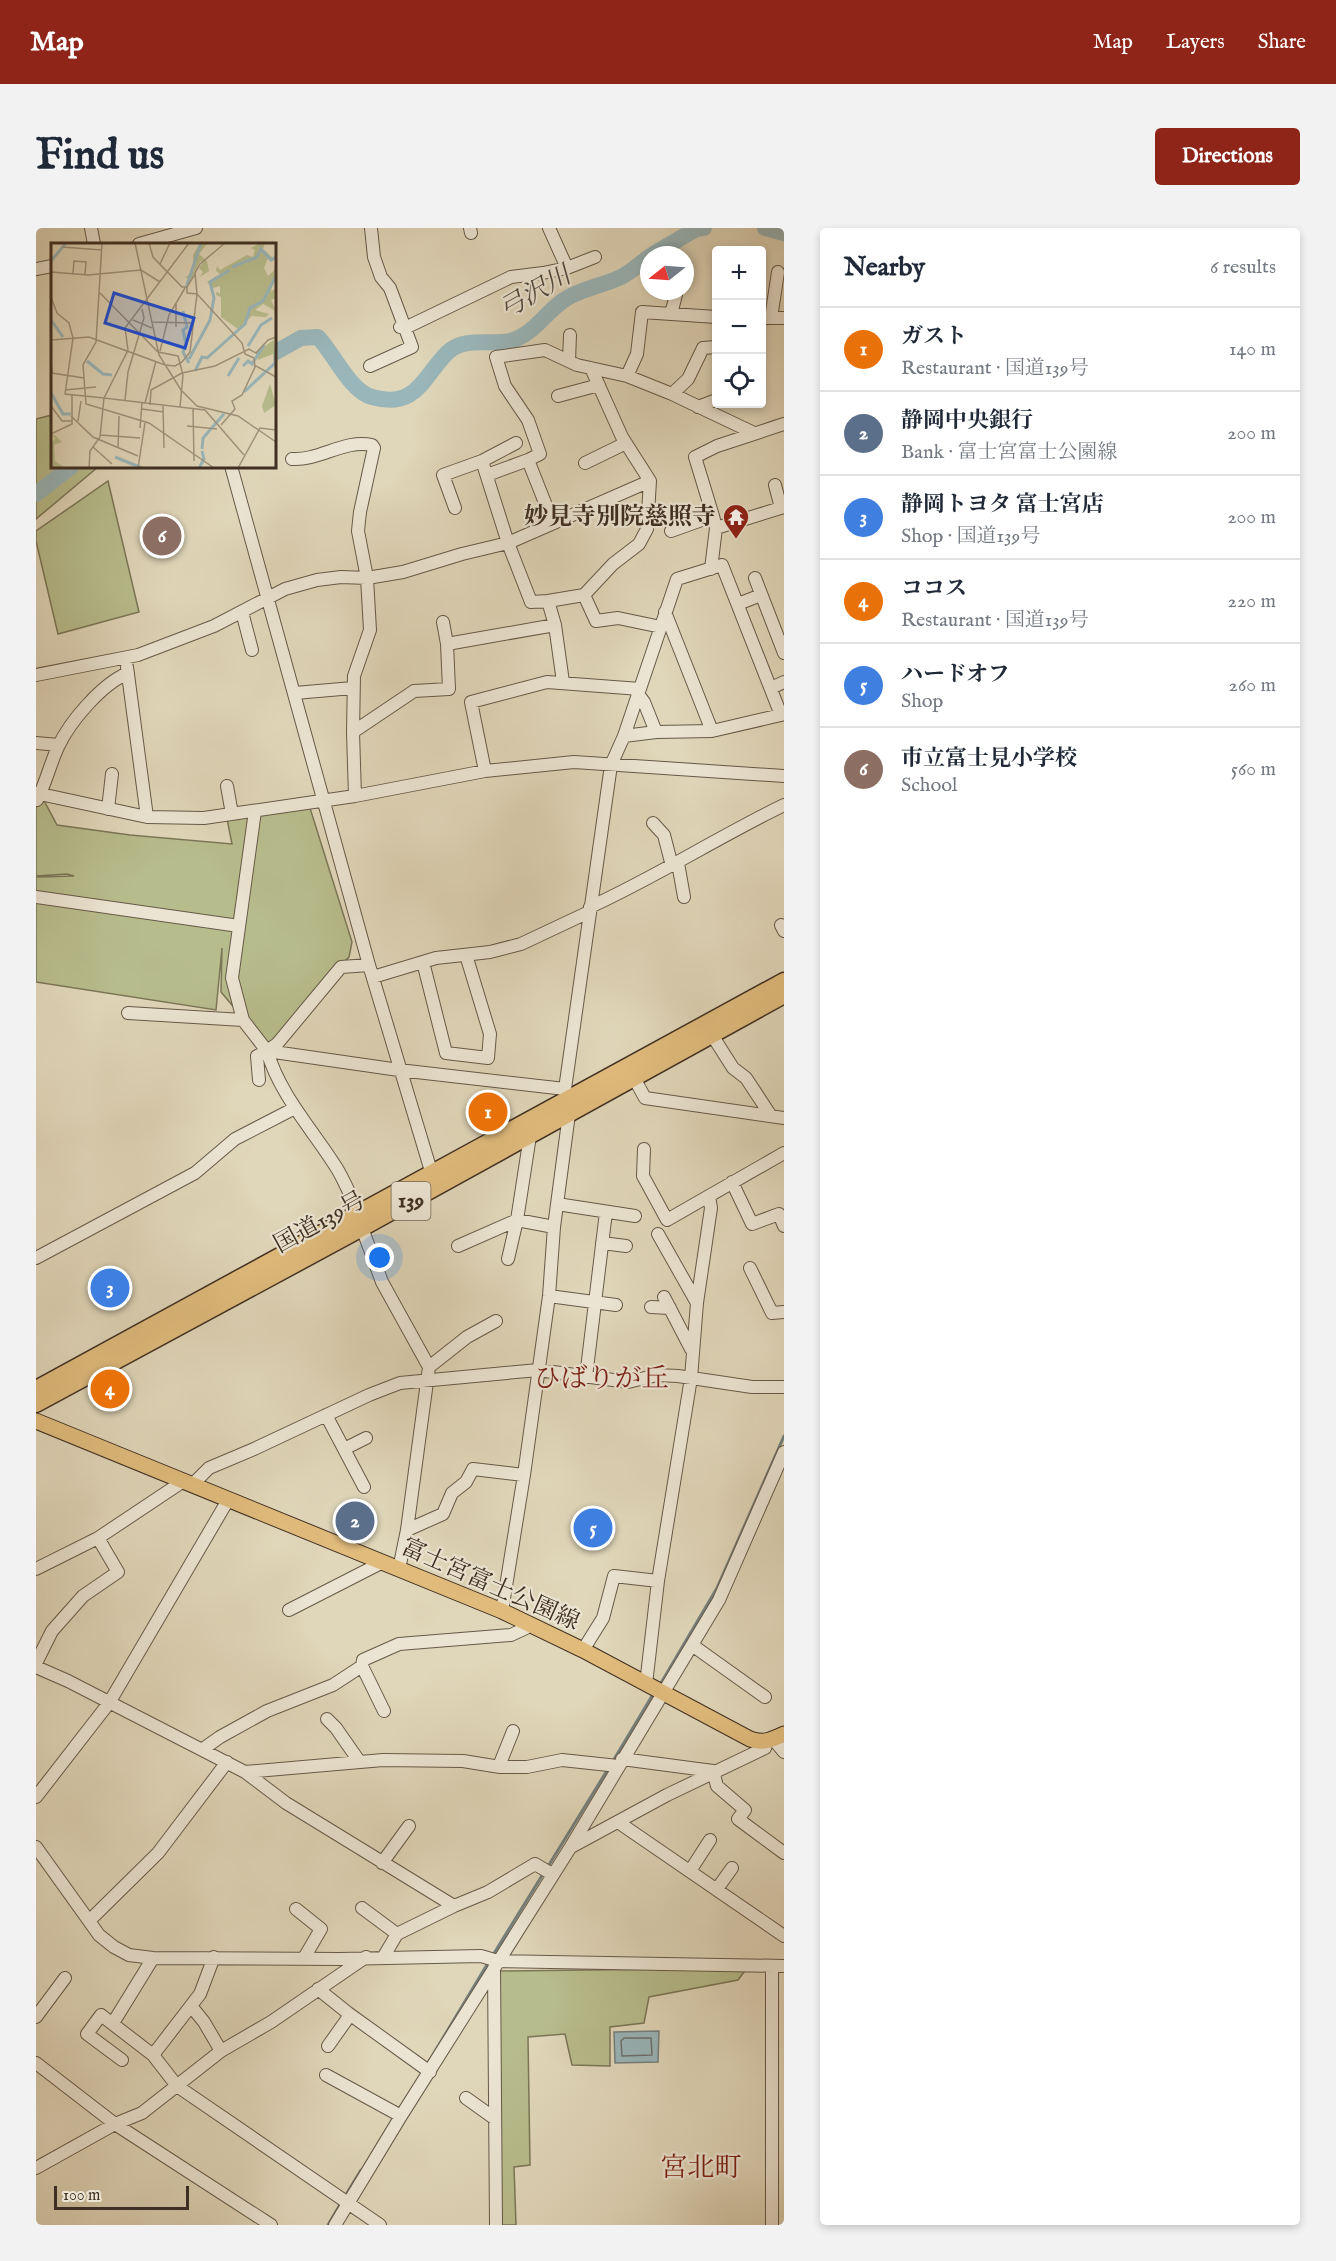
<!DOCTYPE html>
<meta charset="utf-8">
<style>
:root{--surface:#fff;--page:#f2f2f3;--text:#1f2937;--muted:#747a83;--line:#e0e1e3;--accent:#8f2418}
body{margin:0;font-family:"IM FELL English","Noto Serif JP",serif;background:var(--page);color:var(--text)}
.controls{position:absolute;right:18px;top:18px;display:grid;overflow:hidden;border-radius:6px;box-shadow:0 3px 9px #0003}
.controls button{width:54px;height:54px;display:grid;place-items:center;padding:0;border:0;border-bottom:2px solid var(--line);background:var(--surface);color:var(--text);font:30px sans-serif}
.compass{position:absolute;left:604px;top:18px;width:54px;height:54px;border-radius:50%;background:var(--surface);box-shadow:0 3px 9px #0003;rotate:253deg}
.scale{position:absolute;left:18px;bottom:15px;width:135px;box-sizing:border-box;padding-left:6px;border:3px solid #3f2f22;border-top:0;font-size:16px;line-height:21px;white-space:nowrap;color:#3f2f22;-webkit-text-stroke:4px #ebe4d2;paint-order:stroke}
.you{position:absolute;left:344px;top:1030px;width:21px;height:21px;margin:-15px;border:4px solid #fff;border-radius:50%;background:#1a73e8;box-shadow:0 0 0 9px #1a73e833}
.badge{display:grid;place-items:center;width:39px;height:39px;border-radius:50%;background:var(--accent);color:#fff;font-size:20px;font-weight:700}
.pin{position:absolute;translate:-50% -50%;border:3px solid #fff;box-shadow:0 2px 6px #0006}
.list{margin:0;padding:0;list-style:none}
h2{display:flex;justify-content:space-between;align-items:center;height:78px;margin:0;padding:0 24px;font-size:26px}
h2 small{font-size:20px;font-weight:400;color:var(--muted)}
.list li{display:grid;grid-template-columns:39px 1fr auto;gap:18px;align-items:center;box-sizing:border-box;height:84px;padding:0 24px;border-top:2px solid var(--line)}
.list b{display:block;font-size:22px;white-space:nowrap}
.list p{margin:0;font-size:20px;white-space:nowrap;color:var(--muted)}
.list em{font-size:20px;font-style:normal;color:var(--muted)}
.icon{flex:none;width:33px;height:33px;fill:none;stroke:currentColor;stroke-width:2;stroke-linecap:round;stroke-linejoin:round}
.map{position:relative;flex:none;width:748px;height:1997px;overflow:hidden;border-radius:6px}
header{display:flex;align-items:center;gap:36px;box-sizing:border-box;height:84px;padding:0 30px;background:var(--accent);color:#fff}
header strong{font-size:28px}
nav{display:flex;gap:33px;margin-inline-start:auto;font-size:21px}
.intro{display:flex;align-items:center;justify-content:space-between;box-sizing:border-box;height:144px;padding:0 36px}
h1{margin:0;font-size:42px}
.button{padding:15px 27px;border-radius:6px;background:var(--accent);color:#fff;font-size:21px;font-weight:700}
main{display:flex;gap:36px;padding:0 36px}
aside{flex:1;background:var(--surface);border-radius:6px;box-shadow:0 3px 9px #0003}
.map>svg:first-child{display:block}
.green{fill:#b7bc8c;stroke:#7b7657;stroke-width:1.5}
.water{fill:#99b6ba;stroke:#75807d;stroke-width:1.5}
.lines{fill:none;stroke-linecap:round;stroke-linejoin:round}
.shore{stroke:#6c726e;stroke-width:1.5}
.stream{stroke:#75807d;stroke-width:3}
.river{stroke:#99b6ba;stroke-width:16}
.minor-casing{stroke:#675948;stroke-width:14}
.major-casing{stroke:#3f2f22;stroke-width:17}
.highway-casing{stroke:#3f2f22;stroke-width:19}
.minor{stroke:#ebe4d2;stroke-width:12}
.major{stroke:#e0bb7c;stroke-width:15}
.highway{stroke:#e0bb7c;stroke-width:16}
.labels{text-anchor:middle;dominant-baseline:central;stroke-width:4.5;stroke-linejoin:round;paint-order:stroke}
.shield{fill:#ebe4d2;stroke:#736557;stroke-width:1.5}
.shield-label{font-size:22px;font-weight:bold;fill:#3f2f22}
.poi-label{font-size:24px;font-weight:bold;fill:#3f2f22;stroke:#ebe4d2;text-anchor:end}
.street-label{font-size:24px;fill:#3f2f22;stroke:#ebe4d2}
.water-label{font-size:26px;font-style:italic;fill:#514a40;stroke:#ebe4d2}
.quarter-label{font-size:27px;fill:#7a1f14;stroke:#ebe4d2}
.inset-river{fill:none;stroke:#99b6ba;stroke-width:3}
.inset-road{fill:none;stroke:#a0937d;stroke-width:1.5}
.view{fill:#1d4ed8;fill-opacity:0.15;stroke:#1d4ed8;stroke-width:3}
.inset-edge{fill:none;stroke:#3f2f22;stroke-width:3}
</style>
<header>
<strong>Map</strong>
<nav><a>Map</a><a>Layers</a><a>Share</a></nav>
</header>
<div class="intro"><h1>Find us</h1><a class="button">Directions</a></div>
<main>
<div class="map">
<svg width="748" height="1997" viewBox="0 0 748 1997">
<rect width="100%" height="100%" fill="#e0d6b9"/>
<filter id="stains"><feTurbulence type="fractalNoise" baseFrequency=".00333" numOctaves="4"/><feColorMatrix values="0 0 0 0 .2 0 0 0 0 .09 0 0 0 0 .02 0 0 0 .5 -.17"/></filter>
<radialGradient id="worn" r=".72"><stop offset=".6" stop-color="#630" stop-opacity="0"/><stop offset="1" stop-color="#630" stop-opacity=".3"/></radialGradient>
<!-- green -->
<path class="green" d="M16,187v51l46,1 -62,52v-100z
M72,253l31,131 -81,22 -22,-93v-10z
M4,565l17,32 73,10 102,9 -5,-25 83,-11 42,134 -3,15 -33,31 -48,60 -47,-56 1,-44 -6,62 -180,-28v-105l38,-1 -7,-2 -31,2v-77z
M711,1740l-9,12 -89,17 -5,26 -34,4v39l-38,-1 -7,-31 -37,3 2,128 -16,2 2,58h-15l-2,-254z"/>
<!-- water -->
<path class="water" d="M623,1803l-1,31 -43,1 -1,-31z"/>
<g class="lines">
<!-- shore -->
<path class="shore" d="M588,1810h27l1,17 -30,1 -1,-15z"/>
<!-- stream -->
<path class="stream" d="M625,1455l56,-95 67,-152
M577,1533l39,-65
M511,1640l61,-99
M457,1727l50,-81
M392,1835l60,-100
M308,1970l17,-28
M292,1997l13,-22"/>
<!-- river -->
<path class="river" d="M729,0l19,5
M616,27l44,-26 8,-1
M238,125l27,-15 17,-1c16,17 32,54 54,60 45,13 52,-22 76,-45 16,-15 42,-7 62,-11 21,-5 34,-26 50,-38 16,-13 41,-17 59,-25 11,-5 20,-14 30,-21
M0,266l36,-28"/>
<!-- minor casing -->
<g class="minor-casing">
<path id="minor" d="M55,0l3,16
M434,0l1,5
M513,0l18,40
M103,16l57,-16
M0,41l16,-3
M635,86l6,-23
M726,90h22
M735,90l7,-46
M364,99l5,1 106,-51 32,-4 24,-5 28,-11
M533,133l1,-26
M334,138l42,-19 -22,-59 -9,-11 -7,-20 -3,-29
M591,148l10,-22 5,-42 74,5
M636,166l16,-15 15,-31 13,-1
M522,168l41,-11
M662,179l18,-7
M256,231c27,2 52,-20 80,-14l2,3 -14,64 -2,19 9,47 3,52 -16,46 -1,56 2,64
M446,233l26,82 23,59 17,-1
M549,235l41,-20
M195,238l138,499 65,216
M451,247l41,-15
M739,257l6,23
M419,280l-12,-33 39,-14 34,-18
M677,288l-18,-59 22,-11 67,-22
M517,295l-25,-63 12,-6 -12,-34 -23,-34 -9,-29 49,-7 32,15 50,11 45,18 82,39
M680,300l68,-21
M635,303l42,-15 3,12 -5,41
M719,350l29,75
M548,367l12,26 22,-3 43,9
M702,376l23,-9
M206,384l10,38
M629,384l47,119
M519,397l-7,-24 36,-6 29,-31 26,-20 8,-15 3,-48 -28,-44 -31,-69
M411,416l108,-19 8,57
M91,439l20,150
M0,447l102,-20 76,-29 71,-37 32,-9 24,-3 26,1 36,-6 59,-18 46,-11 142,-62
M735,460l13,-6
M259,465l58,-5
M602,466l6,8 12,30
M317,504l61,-41 35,-2 -2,-45 -4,-22
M0,515l23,2
M449,543l-14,-69 76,-20 93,7
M191,558l5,28
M0,565l111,24 57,1 151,-22 130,-25 89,-9 210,14
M1,572c9,-17 13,-36 21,-53 12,-26 44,-63 70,-74
M72,581l4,-35
M219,583l-23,167 11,42 24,31
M617,595l11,12 8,31
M642,635l6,34
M0,669l203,29
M554,679c66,-30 128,-70 194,-102
M745,697l3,6
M387,734l23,91 42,5 2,-24 -24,-79
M337,749l63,-19 54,-6 31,-8 68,-32
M92,785l115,7
M676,807l21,33 13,10 25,38
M598,850l11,20 139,20
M223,852l-2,-24 10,-5 132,19 166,19
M608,921l-1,27 24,44 117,-67
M696,954l20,42 27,-10 5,12
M521,976l78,12
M323,985c-8,-15 -14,-32 -23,-46 -24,-38 -56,-72 -69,-116l10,-7 64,-77 28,-2
M326,1000l20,54 47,85 -22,163 -8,39
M622,1006l39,69
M566,1015l24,3
M422,1018l59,-26 37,7
M0,1030l159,-85 40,-34 60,-31
M472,1031l9,-39 13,-84
M714,1040l22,45 12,-1
M513,1068l67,9
M628,1069l27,52
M615,1079l19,1
M393,1139l38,-30 29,-16
M550,1149l20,-165
M290,1187l38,72
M308,1221l22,-11
M156,1257l17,-17 45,-19 115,-54 31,-12 138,-13 90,12 29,-7 21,1 74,11h32
M371,1302l36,-16 9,-21 14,-11 7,-13 51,6
M0,1341l62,-31 84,-56
M253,1382l94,-48
M466,1383l22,-136 25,-179 5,-69 15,-113 -4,-25 46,-324 13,-29 53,-157 45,-14 59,150 -69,16 -56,1 -32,4
M656,1417l73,52
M547,1422l20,-32 11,-42 44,5
M0,1435l16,-32 31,-35 35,-24 -20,-34
M326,1438l22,45
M0,1439l32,14 177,91 138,-12 80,1 37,6h27l35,-7 56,6
M610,1456l12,-103 33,-203 6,-75 14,-95 -2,-12
M291,1491l9,9 23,33
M737,1511l11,13
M167,1521l17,-12 47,-26 66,-26 29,-19 1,-6 36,-16 112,-9 15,-7 2,-4
M586,1531l91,12 4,15 28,24 -7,9 46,34
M463,1538l14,-35
M209,1544l41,31 168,103
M0,1569l73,-94 119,-203
M582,1594l166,114
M0,1619l63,88 15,12 15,8 24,3 187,1 141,-3 17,5 286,5
M535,1619l96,-52 98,-47 2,-6
M346,1635l27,-37
M654,1643l20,-31
M681,1661l15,-21
M326,1680l35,26
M260,1681l25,20 -17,29
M53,1693l69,-68 69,-91
M348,1728l13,-22 57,-28 34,-14 47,-28 17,10
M178,1729l-14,37 -47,61 24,31 203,139
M736,1738v259
M458,1740l2,257
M282,1761l30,24 82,59
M155,1778l13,16 17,29
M0,1789l29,-39
M77,1795l40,-65
M292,1818l22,-31
M86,1832l-35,-26 14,-19 52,40
M0,1835l79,61 156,101
M290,1847l75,41
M430,1870l28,20
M0,1940l79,-44 27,-11 79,-62 50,-29 95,-65
M299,1997l66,-109 169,-268 149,-248 65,-148"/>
</g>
<!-- major casing -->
<g class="major-casing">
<path id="major" d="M0,1193l466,190 81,39 167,89c13,5 21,1 34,-5"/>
</g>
<!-- highway casing -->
<g class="highway-casing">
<path id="highway" d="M0,1161l748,-408
M0,1176l326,-176 422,-233"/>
</g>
<!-- minor -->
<use href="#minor" class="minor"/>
<!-- major -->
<use href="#major" class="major"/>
<!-- highway -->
<use href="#highway" class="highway"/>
</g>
<!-- icons -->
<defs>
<g id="temple-pin" transform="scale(1.35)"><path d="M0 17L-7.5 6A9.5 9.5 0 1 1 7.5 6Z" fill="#8f2418" stroke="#ebe4d2"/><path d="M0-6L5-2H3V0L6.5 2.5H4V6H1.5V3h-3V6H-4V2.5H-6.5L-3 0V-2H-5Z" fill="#fff"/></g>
</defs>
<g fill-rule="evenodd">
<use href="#temple-pin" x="700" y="289"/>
</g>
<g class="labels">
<!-- shield labels -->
<rect class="shield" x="355.5" y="954" width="39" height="38" rx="4.5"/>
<g class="shield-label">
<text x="375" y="973">139</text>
</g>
<!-- poi labels -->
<g class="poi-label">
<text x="680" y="289">妙見寺別院慈照寺</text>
</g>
<!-- street labels -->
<g class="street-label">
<text transform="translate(284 995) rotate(-29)">国道139号</text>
<text transform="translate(454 1357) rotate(24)">富士宮富士公園線</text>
</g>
<!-- water labels -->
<g class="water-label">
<text transform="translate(499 65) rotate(-30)">弓沢川</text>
</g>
<!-- quarter labels -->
<g class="quarter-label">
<text x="565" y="1152">ひばりが丘</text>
<text x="665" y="1941">宮北町</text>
</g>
</g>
<!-- overview -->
<g transform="translate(15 15)">
<rect width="225" height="225" fill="#e0d6b9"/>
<path d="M149,0h8l-9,11 8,7 2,10 -9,6 3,-5 -4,-4 5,-7h-4l-8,17h-7l9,-7 -1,-16zM209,0h5l-2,6 10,9h-5l-4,10 4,8 8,-7 -5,22 5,-2v9l-5,2 5,11 -13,-7 -8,6 14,4 -3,3 -14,-1 -14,13 -17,-12v-20l-5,-2 1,-4 3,3v-8l-7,2 -6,-6 13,-8 -4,-3 1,-5 3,4 27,-15 6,2 2,-7 -4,-2zM223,97l2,28h-2l-1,-14 -15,6v-6l-4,-1zM219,141l6,21 -12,8 -2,-7zM4,192l7,7 -8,3 1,16 10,7h-14v-25l4,-5 -4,-2z" fill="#b7bc8c"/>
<path class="inset-river" d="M0,18l15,-18M181,24l25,-10 4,-8 10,11 5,-3M135,45l15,-45M132,68l4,16 -4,3 3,14 -3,8 6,11M0,77l12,17M197,103l13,-21 11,-7M138,116l21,-39 4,-22 -4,-16 20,-12M36,118l16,13 9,1M192,123l5,-5 4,3 12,-19M144,128l7,-14 5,1 38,-34 5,-16 13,-7 13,-25M177,133l11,-18M193,149l31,-29 1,-18M0,150l12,21h8M151,206l1,-11 21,-24M64,214l27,11M148,225l5,-9 -2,-8"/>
<path class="inset-road" d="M51,0l-6,99 -13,23 3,39 63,19 65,45M84,0l24,112 22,35 16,16 41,10 38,26M98,0l4,14 29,30h5l8,-13M11,4l40,3M109,21l10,-21M0,29l37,3 53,-5 19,12M22,30l1,-12 12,1 -1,12M49,50l58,59 20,4 5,19 -3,32M0,54l6,16 12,10 4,15 -8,56 39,4 24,-48 -3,-22 64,-85M125,60v24M82,77l19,8M100,79l41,1M0,97l38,-3 27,10M65,104l49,18 10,1 7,-4 8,-10 7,-58 -10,-1v-6M109,108l9,-36 16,-27M0,117l1,13 32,5M203,122l22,12M14,147l31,-3M74,157l3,-28 16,-54 -2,-9M94,160l11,-42M99,162l1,-15 31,-17 33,-7 34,-17 7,4 12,-13 8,-3M0,163l11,15h10M112,163l1,42M142,165l1,53M91,166l22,3M20,173l22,21 45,19M27,178l3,-20M170,182l14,-16 -3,-8 10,-6 13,-28 -1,-9 -9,-4 -3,-11 -45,-49 -2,-21 5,-9 25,-21M136,183l30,3M89,185l2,-25M0,191l21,-10v-30M49,192l40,3M42,204l19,17M67,205l1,-32M38,225l1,-17 10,-14 4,-39 101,12 39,45M87,225l7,-45M187,225l22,-40 16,2"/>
<path class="view" d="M63,50l80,25 -9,30 -80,-25z"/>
<rect width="225" height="225" class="inset-edge"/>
</g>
<rect width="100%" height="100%" filter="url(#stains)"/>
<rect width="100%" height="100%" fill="url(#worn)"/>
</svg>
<div class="controls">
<button>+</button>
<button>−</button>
<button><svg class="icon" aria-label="locate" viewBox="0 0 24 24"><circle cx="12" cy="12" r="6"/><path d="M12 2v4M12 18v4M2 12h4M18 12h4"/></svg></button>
</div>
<svg class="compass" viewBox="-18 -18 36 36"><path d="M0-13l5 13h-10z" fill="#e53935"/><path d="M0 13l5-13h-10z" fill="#747a83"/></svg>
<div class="scale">100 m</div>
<div class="you"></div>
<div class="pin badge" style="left:452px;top:884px;background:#e8710a">1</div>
<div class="pin badge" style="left:319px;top:1293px;background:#5c6f8a">2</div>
<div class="pin badge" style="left:74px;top:1060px;background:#3f7fe0">3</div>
<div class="pin badge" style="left:74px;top:1161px;background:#e8710a">4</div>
<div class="pin badge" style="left:557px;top:1300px;background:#3f7fe0">5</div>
<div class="pin badge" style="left:126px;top:308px;background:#8d6e63">6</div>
</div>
<aside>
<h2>Nearby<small>6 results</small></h2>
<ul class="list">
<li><span class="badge" style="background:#e8710a">1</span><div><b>ガスト</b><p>Restaurant · 国道139号</p></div><em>140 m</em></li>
<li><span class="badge" style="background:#5c6f8a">2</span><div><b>静岡中央銀行</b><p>Bank · 富士宮富士公園線</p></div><em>200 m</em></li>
<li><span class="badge" style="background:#3f7fe0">3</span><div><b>静岡トヨタ 富士宮店</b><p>Shop · 国道139号</p></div><em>200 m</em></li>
<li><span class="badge" style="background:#e8710a">4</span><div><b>ココス</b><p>Restaurant · 国道139号</p></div><em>220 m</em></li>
<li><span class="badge" style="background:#3f7fe0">5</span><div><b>ハードオフ</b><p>Shop</p></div><em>260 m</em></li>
<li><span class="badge" style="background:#8d6e63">6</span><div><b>市立富士見小学校</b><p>School</p></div><em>560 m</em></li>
</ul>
</aside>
</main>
